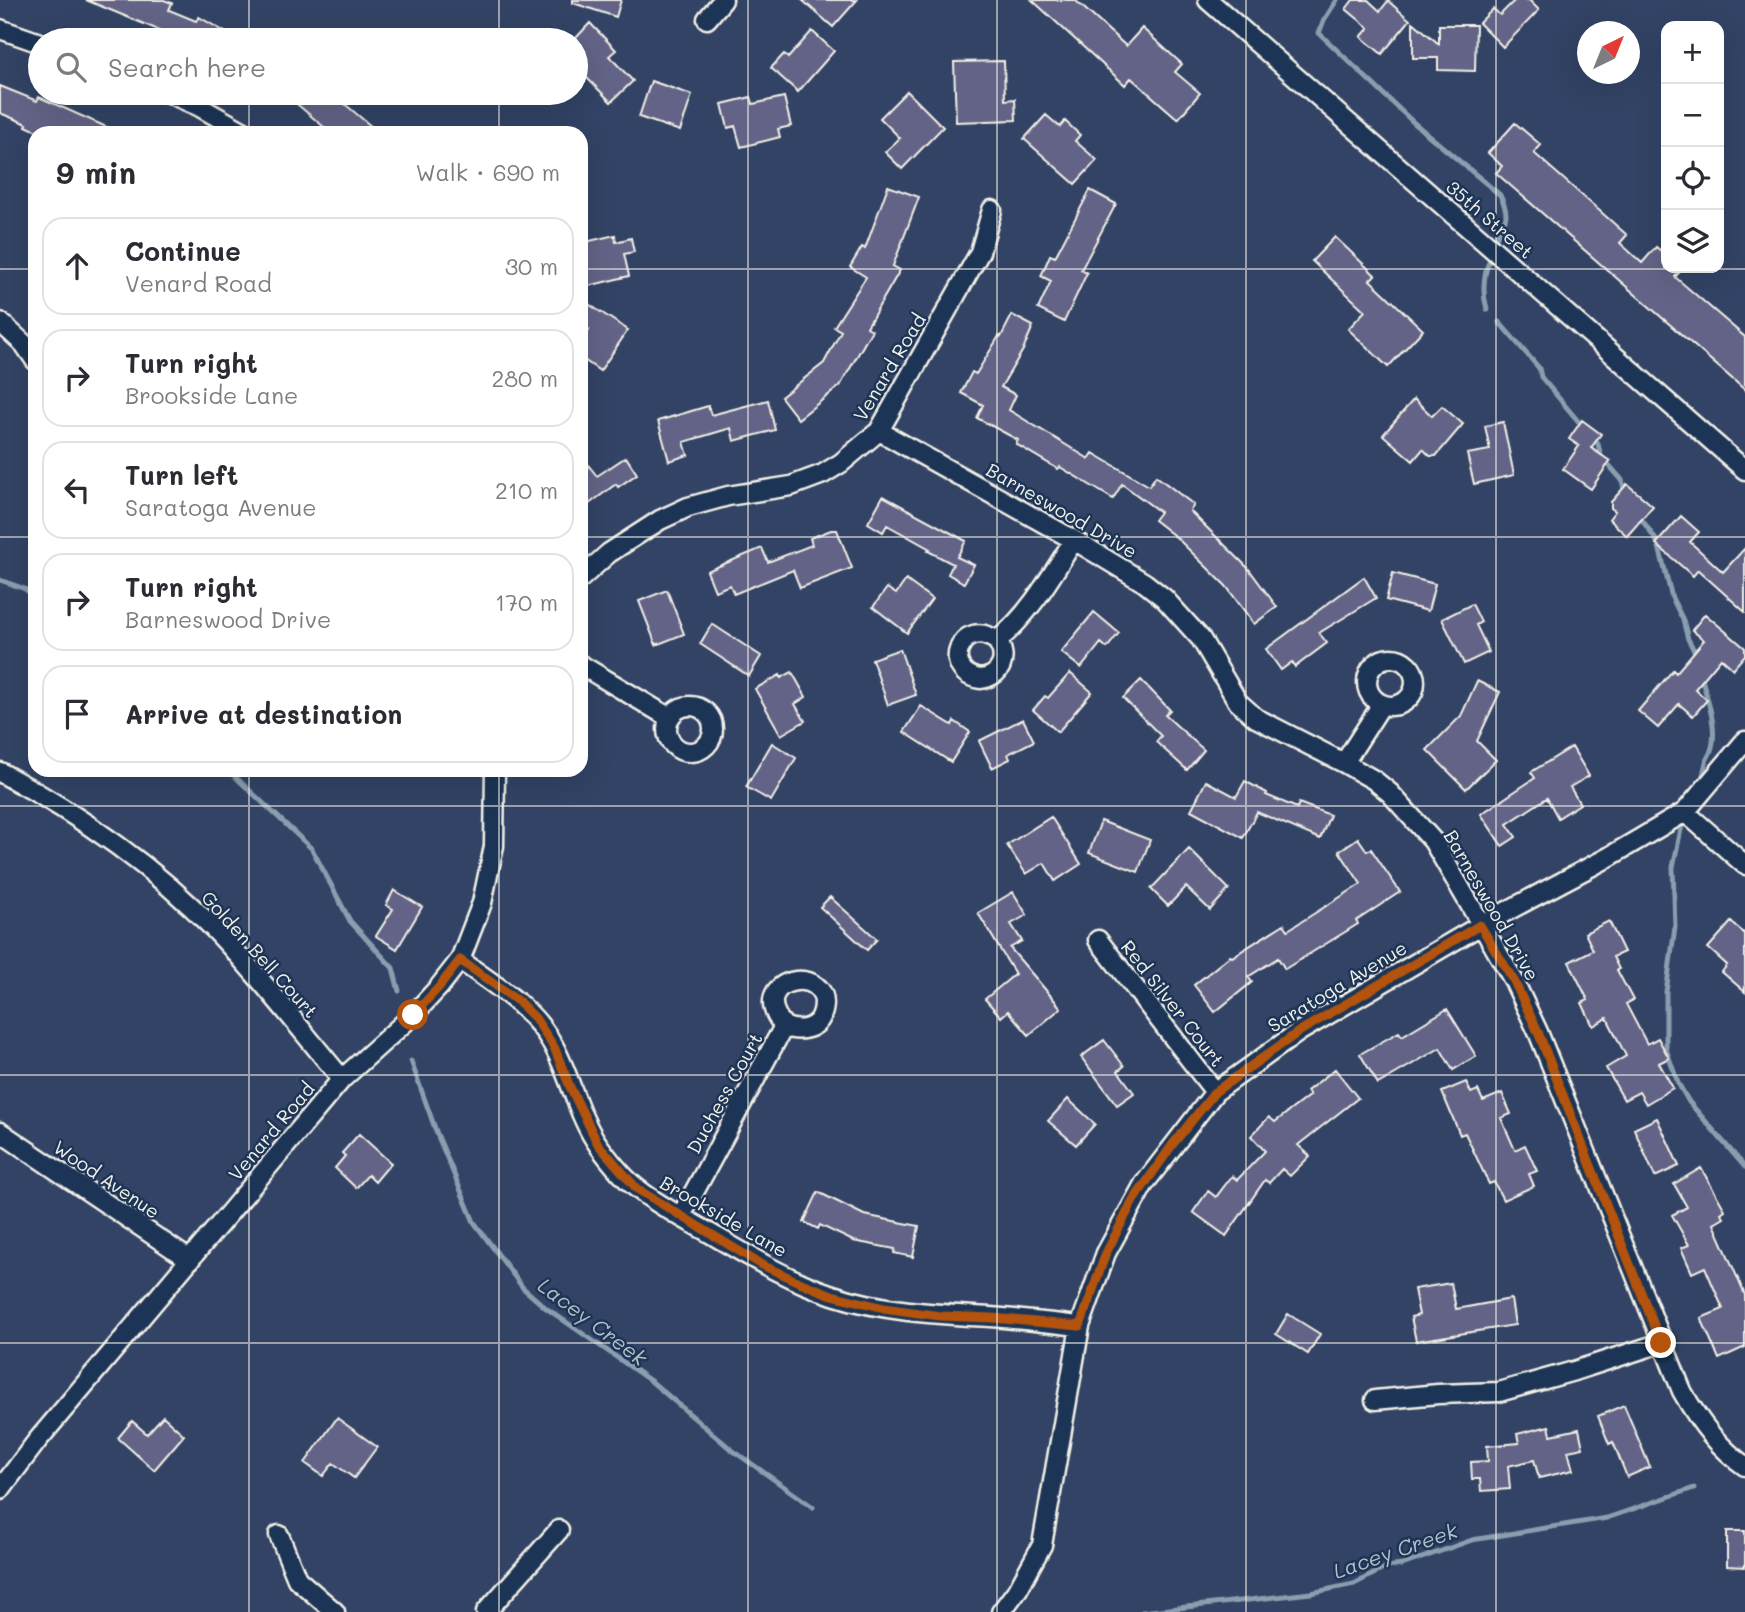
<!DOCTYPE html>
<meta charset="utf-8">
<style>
:root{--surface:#fff;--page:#f2f2f3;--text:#2b2b33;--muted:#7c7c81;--line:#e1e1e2}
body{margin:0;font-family:Mali,sans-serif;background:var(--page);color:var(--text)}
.controls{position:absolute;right:21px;top:21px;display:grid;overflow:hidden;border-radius:14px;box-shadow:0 7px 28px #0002}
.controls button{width:63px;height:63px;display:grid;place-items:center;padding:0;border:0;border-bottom:2px solid var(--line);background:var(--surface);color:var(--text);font:35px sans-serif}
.compass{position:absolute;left:1577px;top:21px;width:63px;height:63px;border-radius:50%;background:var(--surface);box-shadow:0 7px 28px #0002;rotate:43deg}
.stop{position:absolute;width:21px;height:21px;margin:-16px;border:5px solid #b45309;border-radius:50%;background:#fff}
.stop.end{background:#b45309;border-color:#fff;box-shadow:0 2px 7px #0008}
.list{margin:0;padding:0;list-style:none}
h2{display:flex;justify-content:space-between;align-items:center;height:91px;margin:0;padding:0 28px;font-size:30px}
h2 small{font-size:23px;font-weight:400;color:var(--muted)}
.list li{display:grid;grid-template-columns:46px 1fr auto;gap:21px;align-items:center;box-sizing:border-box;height:98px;margin:0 14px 14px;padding:0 14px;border:2px solid var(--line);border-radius:21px}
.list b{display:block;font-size:26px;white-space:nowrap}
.list p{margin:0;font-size:23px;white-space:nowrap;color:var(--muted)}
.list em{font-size:23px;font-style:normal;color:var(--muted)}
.icon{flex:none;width:38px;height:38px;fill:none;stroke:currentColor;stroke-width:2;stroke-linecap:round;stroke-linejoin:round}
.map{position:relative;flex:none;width:1745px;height:1612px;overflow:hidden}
.search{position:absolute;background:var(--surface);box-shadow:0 7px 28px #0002;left:28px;top:28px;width:560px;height:77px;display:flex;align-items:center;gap:18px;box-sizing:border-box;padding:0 24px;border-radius:38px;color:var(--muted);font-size:26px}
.panel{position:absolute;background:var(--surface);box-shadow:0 7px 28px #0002;left:28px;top:126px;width:560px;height:651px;border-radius:21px}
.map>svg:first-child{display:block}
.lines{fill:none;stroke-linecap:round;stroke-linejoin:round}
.stream{stroke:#899eaf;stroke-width:5}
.building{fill:#646487;stroke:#f4f1e8;stroke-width:2}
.street-casing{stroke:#f4f1e8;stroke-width:23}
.street{stroke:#1d3557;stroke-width:18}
.route{stroke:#b45309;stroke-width:9}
.grid{fill:none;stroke:#f4f1e8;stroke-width:2;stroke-opacity:0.55}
.labels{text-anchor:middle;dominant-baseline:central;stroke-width:5;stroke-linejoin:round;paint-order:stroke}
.street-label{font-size:19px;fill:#f4f1e8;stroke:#1d3557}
.water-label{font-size:21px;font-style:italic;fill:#b5c1c7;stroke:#1d3557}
</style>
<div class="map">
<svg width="1745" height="1612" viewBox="0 0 1745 1612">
<rect width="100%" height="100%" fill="#324365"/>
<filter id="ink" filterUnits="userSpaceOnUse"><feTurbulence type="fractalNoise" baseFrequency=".0143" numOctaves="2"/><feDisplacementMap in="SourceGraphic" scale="14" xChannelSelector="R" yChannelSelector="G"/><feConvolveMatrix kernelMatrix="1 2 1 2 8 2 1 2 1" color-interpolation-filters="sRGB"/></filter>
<g filter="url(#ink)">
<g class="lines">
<!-- stream -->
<path class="stream" d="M1337,0l-13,20 -5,13 95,90 86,72c12,25 4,24 -6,47
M1487,309c-6,-20 -3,-39 6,-57
M1499,322l40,46 2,9 43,51
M1593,438l5,6 3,12 21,24 3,14
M1638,514l20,29 14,55 11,22 5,19 9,17
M0,580l25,9 10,8
M228,770l84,79 38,72 43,47 6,23
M1699,783c5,-7 5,-13 7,-21 0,-3 3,-6 4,-9 10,-23 -4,-56 -9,-78
M1683,820l-10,47 2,60 -9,65v57l12,34 11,19 56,65
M411,1061l26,73 37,88 49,66 23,20 106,74 80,68 81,57
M1142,1612l169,-19 43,-9 33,-17 15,-2 70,-25 135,-22 87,-30"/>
</g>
<!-- building -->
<path class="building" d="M86,0h78l8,3 -3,7 27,11 3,-4 40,23h-44l-14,-8 -3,6z
M573,0h48l-5,17 -43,-14z
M802,0h55l-24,27z
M1032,0h43l51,46 16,-18 40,36 -7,8 25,21 -22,26 -47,-41 -6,7z
M1353,0h15l12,11 8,-10 22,19 -28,34 -21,-17 8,-9 -23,-19z
M1515,0h14l10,10 -36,37 -24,-24 14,-14 7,6z
M1413,22l26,22v-19h37l-1,46 -37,-1v-12h-25z
M590,23l26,27 -7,6 24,25 -22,21 -35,-35v-29z
M812,31l22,20 -36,41 -27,-24 13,-14 4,4z
M1004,61l1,39 10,-1 1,21 -60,2 -2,-60z
M651,81l41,14 -12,36 -41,-14z
M0,86l37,15 2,-4 81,36h-79l-15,-7 1,-2 -27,-11z
M907,91l36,36 -41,42 -17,-17 15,-14 -20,-20z
M284,93h40l11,10 4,-4 40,34h-48z
M751,97l2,7 31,-7 7,29 -13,3 2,8 -39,10 -6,-21 -7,2 -6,-24z
M1046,115l14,12 5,-6 15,14 -5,6 22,19 -22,24 -51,-45z
M1515,123l26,22 -7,8 93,82 -7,8 22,20 14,-16 10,8v13h17l-8,9 70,60v53l-249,-217 6,-7 -14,-13z
M888,186l31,11 -26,69 7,4 -33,57 5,3 -32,56 -42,33 -17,-22 43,-34 17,-32 -7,-4 32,-50 -16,-10 12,-20 3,2z
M1090,190l26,14 -35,66 6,3 -23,49 -26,-13 13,-28 -10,-5 9,-21 5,2z
M615,235l1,7 15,-4 3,14 -10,2 5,22 -41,10 -7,-28v-15z
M1335,237l40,38 -5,5 53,50 -35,37 -40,-38 17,-18 -53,-50z
M587,303l41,27 -28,41 -19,-13v-15l8,-13 -8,-5v-13z
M1012,315l21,11 -10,24 -22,37 15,8 -7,15 80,49 4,-6 56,33 7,-10 38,29 -4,6 58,57 29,39 -23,17 -28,-38 -49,-48 -23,-18 6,-8 -38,-28 -9,15 -53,-32 -2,2 -42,-25 2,-4 -41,-22 6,-13 -22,-12 11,-21 4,2 23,-38 2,1z
M1414,399l18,17 10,-10 21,18 -27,32h-6l-7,-7 -10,12 -30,-26z
M768,400l7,30 -41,11 -3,-13 -47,14 4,13 -19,6 -11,-40 50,-15 3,9z
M1582,420l19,14 -10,14 19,13 -19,28 -28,-20 16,-23 -10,-7z
M1503,422l11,53 -40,9 -7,-30 23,-4 -5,-24z
M581,456l16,20 29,-19 11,17 -19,13 -2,-3 -35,26z
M1627,484l26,22 -26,30 -18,-17 6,-8 -4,-3v-6z
M883,496l83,45 -9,16 17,8 -10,18 -16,-9 5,-10 -25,-13 2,-2 -43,-24 -4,7 -15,-9z
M1681,516l18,16 -9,10 33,30 22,-24v64l-47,-42 -5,6 -37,-32z
M831,530h6l15,38 -52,20 -7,-18 -59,24 -4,-9 -15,6 -8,-20 55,-23 6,14 44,-17 -2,-7z
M1393,573l42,11 -7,27 -42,-11z
M1364,577l12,21 -57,35 8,10 -32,24 -3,-5 -11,8 -15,-21z
M906,580l26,19 -25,34 -34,-26 14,-19 9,6z
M667,590l17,44 -28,11 -17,-44z
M1472,604l9,18 -5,3 13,27 -25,12 -22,-45z
M1094,612l25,21 -12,15 -6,-5 -20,25 -20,-16z
M1705,614l40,34v7l-12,14 -12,-11 -26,31 12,11 -14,16 -14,-12 -21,24 -20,-17 35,-41 3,3 28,-33 -12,-10z
M712,624l49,32 -12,20 -49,-32z
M900,649l16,46 -28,10 -16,-46z
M792,672l14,25 -11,7 10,17 -24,14 -26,-46 25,-14 1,3z
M1070,673l22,19 -34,40 -25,-22 12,-14 3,2z
M1141,680l29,30 -5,5 39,35 -17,20 -31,-28 5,-6 -38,-38z
M1477,681l23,11 -23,49 19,19 -30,29 -39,-39 34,-34z
M921,706l31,19 2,-4 16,11 -19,30 -47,-30z
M1023,719l11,22 -26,13 2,5 -18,9 -13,-27z
M772,743l24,15 -25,43 -25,-14z
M1572,747l17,29 -19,11 10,17 -22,14 -11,-20 -40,26 9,13 -14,9 -21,-32 54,-36 -4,-6z
M1206,781l30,16 9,-16 22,12 -1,2 31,13 2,-5 31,12 -10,24 -63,-27 -14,26 -52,-28z
M1051,817l30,47 -26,17 -11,-18 -18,11 -19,-29z
M1101,821l49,19 -12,32 -49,-19z
M1358,838l9,13 4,-2 29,43 -44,29 2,3 -73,45 -7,-11 -30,19 4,5 -37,30 -21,-27 36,-29 2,1 52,-33 4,6 73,-46 -22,-33z
M1189,849l40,40 -19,21 -24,-23 -18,19 -17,-17z
M394,890l28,17 -25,42 -21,-13 17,-27 -7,-4z
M1013,892l14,23 -16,9 11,17 -12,7 51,60 -32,27 -21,-24 -7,6 -16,-18 30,-25 -37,-61z
M830,897l47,42 -10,11 -47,-43z
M1609,921l15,31 -11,5 6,12 -2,1 16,30 -7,4 21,40 11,-6 11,20 -10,5 14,25 -27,16 -7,-12 -15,8 -18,-32 20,-12 -19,-38 -14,8 -11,-23 6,-3 -19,-38 24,-12 -8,-17z
M1731,922l14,12v58l-23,-20 5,-7 -19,-17z
M1447,1009l29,47 -23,14 -13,-22 -62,36 -18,-30 39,-22 3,4z
M1104,1040l20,26 -6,5 16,22 -17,12 -36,-48z
M1335,1069l23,29 -60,47 12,11 -20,20 -8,-7 -13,14 -4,-3 -39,56 -33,-24 15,-21 8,6 16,-21 5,4 28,-29 -14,-15 18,-19 6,5 35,-27 -3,-4z
M1466,1082l5,11 7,-3 5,11 19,-8 9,21 -10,4 14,32 10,-5 12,26 -8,3 5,12 -31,14 -9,-18 -5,2 -24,-51 -5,2 -18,-43z
M1068,1099l27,25 -19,21 -28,-24z
M1657,1118l22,48 -24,11 -21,-48z
M359,1134l32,29 -16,19 -7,-7 -12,13 -21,-20 10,-12 -3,-3z
M1701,1168l24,42 -4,3 3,5 -10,6 31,71v52l-26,12 -18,-41 22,-9 -18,-42 -13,6 -11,-25 8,-3 -17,-30 15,-8 -13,-23z
M818,1192l46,23 55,11 -6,31 -19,-4 1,-4 -42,-8 -33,-16 -2,4 -14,-7z
M1451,1283l5,26 55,-10 4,26 -99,16 -5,-24 8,-2 -5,-26z
M1288,1314l32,20 -12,20 -32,-20z
M1624,1405l26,62 -23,10 -14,-35 -4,2 -11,-28z
M163,1416l21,19 -30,35 -36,-32 14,-17 15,13z
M337,1418l40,29 -23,31 -21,-15 -10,13 -18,-13z
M1549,1426l2,9 28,-6 4,19 -15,3 5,19 -34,8 -5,-18 -26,6 2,23 -29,2 -1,-12h-8l-1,-17 17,-1 -1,-15 32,-3 -2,-9z
M1727,1531h18v36l-18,-1z"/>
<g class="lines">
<!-- street casing -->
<g class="street-casing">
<path id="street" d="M1208,0l537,470
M707,19l16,-19
M0,29l40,14
M168,93l30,13 48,27
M0,322l24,22 11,16
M879,431l195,109 71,43 19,15 37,41 37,63 18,16 88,45 30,17 16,13 43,48 81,140 24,51 144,359c16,29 35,56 63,75
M581,578l28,-25 51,-33 28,-13 40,-11 63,-10 32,-12 18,-11 38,-32 101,-179 12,-42
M997,641c12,17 4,36 -17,38 -41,-7 -19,-64 17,-38 34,-28 54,-65 77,-101
M1367 682a24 24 0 1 1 48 0a24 24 0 1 1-48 0Z
M581,665l89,53
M667 729a23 23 0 1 1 46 0a23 23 0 1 1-46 0Z
M1344,763l38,-59
M0,772c78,42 152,93 214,157 45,46 86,100 128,150
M1685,812l60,53
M1098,940l117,152
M460,960c34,25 72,46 93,85 18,32 24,70 46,101 11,15 24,32 39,43 20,16 45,29 68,42 41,24 81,49 127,64 52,17 103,19 157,22 30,2 60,6 90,9
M0,1132l190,128
M681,1216l103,-190c-42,-49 50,-64 39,-15 -4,19 -25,22 -39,15
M1375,1400l63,-6 61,-2 75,-21 87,-28
M0,1490l37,-49 305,-362 71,-64 26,-28 21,-27 22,-57 12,-57 1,-76
M279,1535l18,44 38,33
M486,1612l73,-82
M1001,1612l17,-23 24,-44 38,-219 26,-73 38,-69 71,-92 85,-61 181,-106 126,-67 78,-46 60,-71"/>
</g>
<!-- street -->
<use href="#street" class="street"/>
</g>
</g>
<g class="lines" filter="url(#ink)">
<!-- route -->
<path class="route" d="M413,1015l26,-28 21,-27 59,42 16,16 19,29 16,40 28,57 39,45 125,76 39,18 31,12 52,13 56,8 52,2 88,8 26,-73 27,-52 40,-57 42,-52 85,-61 180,-106 34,56 24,51 123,311"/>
</g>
<!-- grid -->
<path class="grid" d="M249,0v40M499,0v40M748,0v1612M997,0v1612M1246,0v1612M1496,0v1612M249,93v40M499,93v40M0,269h35M581,269h1164M0,537h35M581,537h1164M249,770v842M499,770v842M0,806h1745M0,1075h1745M0,1343h1745"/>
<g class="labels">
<!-- street labels -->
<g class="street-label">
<text transform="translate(1490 219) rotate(41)">35th Street</text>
<text transform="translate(889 367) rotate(-59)">Venard Road</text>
<text transform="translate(1062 510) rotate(30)">Barneswood Drive</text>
<text transform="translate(1492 905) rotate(60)">Barneswood Drive</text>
<text transform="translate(260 954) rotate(48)">Golden Bell Court</text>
<text transform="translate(1337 986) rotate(-31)">Saratoga Avenue</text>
<text transform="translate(1173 1003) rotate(52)">Red Silver Court</text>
<text transform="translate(724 1093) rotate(-61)">Duchess Court</text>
<text transform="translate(271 1131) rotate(-50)">Venard Road</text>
<text transform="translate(107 1179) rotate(34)">Wood Avenue</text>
<text transform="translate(724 1216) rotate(30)">Brookside Lane</text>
</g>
<!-- water labels -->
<g class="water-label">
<text transform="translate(593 1321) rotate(37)">Lacey Creek</text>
<text transform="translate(1395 1550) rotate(-19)">Lacey Creek</text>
</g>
</g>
</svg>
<div class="controls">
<button>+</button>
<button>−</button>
<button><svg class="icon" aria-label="locate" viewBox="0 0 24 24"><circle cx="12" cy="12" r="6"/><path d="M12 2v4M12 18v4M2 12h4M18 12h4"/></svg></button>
<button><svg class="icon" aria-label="layers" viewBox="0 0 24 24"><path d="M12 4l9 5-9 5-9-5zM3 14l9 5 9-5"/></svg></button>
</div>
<svg class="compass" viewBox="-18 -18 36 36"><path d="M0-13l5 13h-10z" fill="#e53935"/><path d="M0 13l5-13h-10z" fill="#7c7c81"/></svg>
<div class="stop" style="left:413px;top:1015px"></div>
<div class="stop end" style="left:1661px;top:1343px"></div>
<div class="search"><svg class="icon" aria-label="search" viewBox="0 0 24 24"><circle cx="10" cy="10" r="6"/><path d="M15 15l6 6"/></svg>Search here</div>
<section class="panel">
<h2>9 min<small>Walk · 690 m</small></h2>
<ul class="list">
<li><svg class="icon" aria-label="ahead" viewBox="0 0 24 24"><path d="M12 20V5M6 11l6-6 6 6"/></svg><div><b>Continue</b><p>Venard Road</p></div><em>30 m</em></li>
<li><svg class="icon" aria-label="right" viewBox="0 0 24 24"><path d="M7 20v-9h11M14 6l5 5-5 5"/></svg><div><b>Turn right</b><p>Brookside Lane</p></div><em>280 m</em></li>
<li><svg class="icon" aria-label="left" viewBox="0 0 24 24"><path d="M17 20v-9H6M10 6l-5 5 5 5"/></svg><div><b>Turn left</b><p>Saratoga Avenue</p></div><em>210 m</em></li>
<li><svg class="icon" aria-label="right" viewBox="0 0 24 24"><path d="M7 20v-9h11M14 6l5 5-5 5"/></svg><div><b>Turn right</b><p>Barneswood Drive</p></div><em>170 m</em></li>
<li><svg class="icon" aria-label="arrive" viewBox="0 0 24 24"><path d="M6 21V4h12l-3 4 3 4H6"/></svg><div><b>Arrive at destination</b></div></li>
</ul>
</section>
</div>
